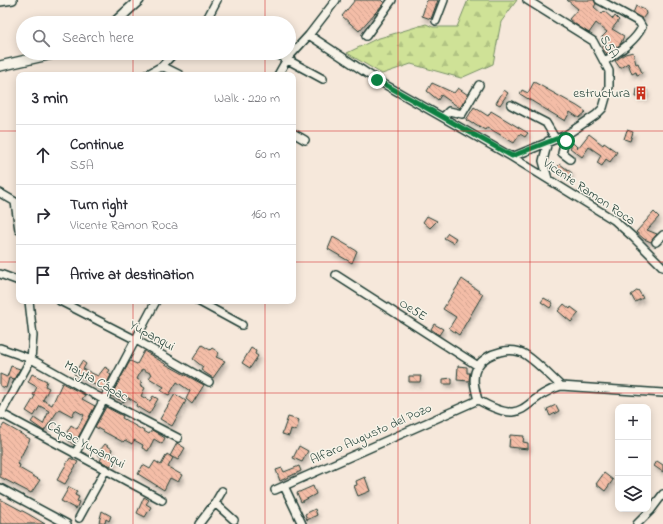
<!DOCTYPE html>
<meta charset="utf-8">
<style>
:root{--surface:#fff;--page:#f7f7f7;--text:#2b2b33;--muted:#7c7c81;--line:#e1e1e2}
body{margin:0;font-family:"Indie Flower",sans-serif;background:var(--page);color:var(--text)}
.controls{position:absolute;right:12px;bottom:12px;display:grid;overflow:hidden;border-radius:8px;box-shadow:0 2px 10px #0003}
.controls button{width:36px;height:36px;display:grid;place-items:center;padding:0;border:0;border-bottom:1px solid var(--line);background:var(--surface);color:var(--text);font:20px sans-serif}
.stop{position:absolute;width:12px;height:12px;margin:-9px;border:3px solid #0b8043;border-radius:50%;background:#fff}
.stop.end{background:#0b8043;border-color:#fff;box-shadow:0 1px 4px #0008}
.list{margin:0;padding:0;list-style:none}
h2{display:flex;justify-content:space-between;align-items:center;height:52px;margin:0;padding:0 16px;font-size:17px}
h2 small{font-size:13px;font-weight:400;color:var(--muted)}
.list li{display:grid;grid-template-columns:26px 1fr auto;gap:12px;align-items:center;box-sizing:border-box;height:60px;padding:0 16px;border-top:1px solid var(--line)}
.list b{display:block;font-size:15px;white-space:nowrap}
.list p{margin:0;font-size:13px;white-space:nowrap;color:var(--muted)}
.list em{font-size:13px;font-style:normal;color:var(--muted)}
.icon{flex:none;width:22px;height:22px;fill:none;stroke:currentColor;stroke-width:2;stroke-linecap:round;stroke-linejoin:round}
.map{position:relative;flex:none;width:663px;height:524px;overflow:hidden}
.search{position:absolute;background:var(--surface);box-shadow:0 2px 10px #0003;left:16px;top:16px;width:280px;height:44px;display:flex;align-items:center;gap:10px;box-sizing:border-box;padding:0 14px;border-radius:22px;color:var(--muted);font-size:15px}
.panel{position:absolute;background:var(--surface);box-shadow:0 2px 10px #0003;left:16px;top:72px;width:280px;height:232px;border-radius:8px}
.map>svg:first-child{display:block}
.forest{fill:url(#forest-firs);stroke:#779066}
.building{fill:url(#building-back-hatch);stroke:#1f3d34;filter:url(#shadow)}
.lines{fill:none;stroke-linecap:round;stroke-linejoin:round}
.street-casing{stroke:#1f3d34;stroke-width:10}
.secondary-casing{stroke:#1f3d34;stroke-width:12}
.street{stroke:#f7f3e8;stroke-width:7}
.secondary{stroke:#f7f3e8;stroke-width:9}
.route{stroke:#0b8043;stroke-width:5}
.grid{fill:none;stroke:#d62828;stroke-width:1;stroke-opacity:0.55}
.labels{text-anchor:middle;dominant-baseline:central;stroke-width:3;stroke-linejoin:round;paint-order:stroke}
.street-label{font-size:13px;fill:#1f3d34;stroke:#f7f3e8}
.poi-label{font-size:13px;fill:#1f3d34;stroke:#f7f3e8;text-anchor:end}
</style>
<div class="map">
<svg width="663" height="524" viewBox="0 0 663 524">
<defs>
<pattern id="forest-firs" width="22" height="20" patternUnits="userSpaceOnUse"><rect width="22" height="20" fill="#cfe297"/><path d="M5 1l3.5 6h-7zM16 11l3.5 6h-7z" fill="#b1c383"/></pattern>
<pattern id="building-back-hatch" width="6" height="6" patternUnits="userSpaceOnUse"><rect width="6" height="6" fill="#f4bda7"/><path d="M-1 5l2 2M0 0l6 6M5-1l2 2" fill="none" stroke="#d1a390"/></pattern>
<filter id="shadow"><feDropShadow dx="2" dy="3.5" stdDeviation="2" flood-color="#0004"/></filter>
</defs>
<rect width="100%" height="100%" fill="#f6e8db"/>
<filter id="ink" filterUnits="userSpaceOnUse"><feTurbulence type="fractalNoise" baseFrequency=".025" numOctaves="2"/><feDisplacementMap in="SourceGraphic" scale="8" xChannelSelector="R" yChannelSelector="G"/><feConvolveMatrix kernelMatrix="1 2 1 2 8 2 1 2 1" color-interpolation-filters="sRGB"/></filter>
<g filter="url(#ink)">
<!-- forest -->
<path class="forest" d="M468,0h49l-16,22 -8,42 -32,14 -50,-14 -29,10 -35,-21 29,-14 50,-15 7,3h24z"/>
<!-- building -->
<path class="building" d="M355,0h26l3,3 -25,28 -17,-15z
M427,0h11l-7,19 -9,-3z
M567,0h27l2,4 -2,3 8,7 2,-3 9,8 2,-3 4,4 -7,9 12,7 -4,9 -13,9 -5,-6 3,-4 -4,-4 1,-3 5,-5 -11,-9 -7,10 -14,-9 -6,-5 9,-10z
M636,6l9,4 1,4 -4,5 -9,-6z
M633,52l3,12 2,-1 4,10 -5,2 -1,-3 -4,2 -4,-11 -8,5 -5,-7 10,-7z
M534,82l43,24 9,6 -7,6 -9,-6 -5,9 -45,-27 2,-4 6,3z
M432,83l22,10 4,-5 10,7 -8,13 -19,-13 -3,5 -11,-9z
M637,89l10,1 -1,7h-10z
M504,90l4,3 -8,12 -4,-2z
M474,107l14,9 3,-5 37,22 -3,4 -5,-3 -6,9 -27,-16 -2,3 -11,-7 -1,1 -7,-4z
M627,130l6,2 -3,9 -6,-2z
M589,134l14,11 1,-2 13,9 -7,10 -4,-3 -4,7 -5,-3 4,-8 -12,-8 -7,10 -12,-9 3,-5 5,5z
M560,164l12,9 -4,4 -12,-9z
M654,212l5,5 -12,13 10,4 -6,8 -7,-3 -8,-7z
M427,216l10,5 -7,7 -7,-6z
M448,233l8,5 -3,5 -9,-5z
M333,237l24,14 -5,12 -24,-14z
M462,279l21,15 -24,41 -10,-7 7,-11 -13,-8z
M638,290l5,8 -8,4 -4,-7z
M544,298l9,5 -3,5 -9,-6z
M564,304l6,5 1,-2 8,6 -8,9 -13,-11z
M434,324l9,5 -4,6 -8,-6z
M202,345l8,5 2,-2 3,2 4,3 -3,4 9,4 -12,17 -12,-8 2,-3 -10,-8z
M251,348l5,3 -1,3 3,2 -8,12 -8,-5z
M144,351l23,14 37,20 -12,19 -6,-5 4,-8 -13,-9 -8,13 -8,-4 3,-4 -15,-9 3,-4 -10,-5 -5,10 5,3 -2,3 5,3 -4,8 9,5 3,-5 5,3 -9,15 -13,-8 1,-3 -10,-6 -3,5 -13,-6 19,-35 7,3z
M82,361l4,3 -3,5 15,7 7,-9 5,3 -2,3 3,2 -8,16 -10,-8 -19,-9z
M11,366l9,3 -6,10 -5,-1 -3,10 -6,-2v-12l7,3z
M458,366l9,1v6h3l-1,8 -12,-1z
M32,374l15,7 -2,5 4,2 -6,12 9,5 10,-22 23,12 -3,4 13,7 -21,39 -7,-6 3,-5 -3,-2 4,-7 6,4 7,-14 -9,-5 -3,6 -13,-7 -15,22 -13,-9 3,-4 9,6 6,-13 -9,-5 -6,10 -8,-5 9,-15 -2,-1 4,-8 -9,-5z
M409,376h12l-1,6h-11z
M452,378v6h-9v-5z
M175,394l11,7 -14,25 -12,-7z
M556,405l3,6 -9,5 -3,-7z
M106,407l17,9 -1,2 27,16 3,-4 13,8 -3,6 -8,-5 -6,12 -6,-3 1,-3 -9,-5 -2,4 -7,-4 -2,2 -28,-15z
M288,417l11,3 -3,11 -5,-2 -2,7 -7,-2z
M4,424l26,15 -13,25 3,1 -1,3 21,12 -9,13 -31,-16v-47z
M510,435l14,1 -1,6 5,1v6l-19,-2z
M177,443l8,5 -7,12 -8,-4z
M105,444l7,5 -2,7 6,4 -5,6 -11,-5 2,-4 -5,-3z
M299,446l9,5 -6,11 -9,-4z
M167,454l6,4 -5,9 14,8 -4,7 -8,-4 -6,12 -26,-16 5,-9 7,4 5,-8 6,4z
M70,458l8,4 -13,22 -8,-4z
M657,461l6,4v7l-9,-6z
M299,466l2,5 -21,10 -4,-11 6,-2 2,4z
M604,473l9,7 -8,11 -9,-7z
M365,477l5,14 -12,5 -4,-10 3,-1 -1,-4z
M313,486l3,8 -15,8 -4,-9z
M69,487l8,4 -2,4 4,2 -2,4 2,1 -3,7 -15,-8z
M144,497l5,3 -3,4 5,3 -6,10 -8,-4z
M0,499l30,16 15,9h-45z
M315,509l2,6 -10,5 -2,-6z
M102,511l9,5 -2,5 -3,-2 -1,4 -6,-1z"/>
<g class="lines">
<!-- street casing -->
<g class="street-casing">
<path id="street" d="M599,0l40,22 3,5c-7,15 -24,25 -37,34
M0,2l13,-2
M208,17l11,6
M436,21l8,-21
M203,23l5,-6 9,-17
M309,35l68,45 135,77 102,63 20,18 29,29
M366,36l26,-36
M275,53l48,26
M162,66l18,9
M146,75l16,-9 12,-13
M278,75l9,-16 22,-24 27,-35
M511,105l35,18 9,15
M443,117l6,-6 13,3 17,-29
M293,133l12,7
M566,135l-4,18 8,6
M548,141l-5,20 5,18
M512,157l54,-22 30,-20 7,-7 6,-21v-16l-16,-30 -66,-41
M0,193l19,11
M15,202l4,28
M656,242l7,-7
M0,274l19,7
M336,275l142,91
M60,301l76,39 73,42
M198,301l44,24
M0,348l31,11 73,41 74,38
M561,386c-11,-10 -23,-23 -35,-31 -14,-9 -39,-3 -48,11 -7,10 -3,23 0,34 51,29 42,-2 83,-14l102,7
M0,413l162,87
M0,415l31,-56 2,-23 -4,-35
M75,454l81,-153
M284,486l18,38
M0,488l67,36
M275,490l203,-90
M215,503l19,17
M79,518l27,-49
M199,524l16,-21 7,-12
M637,524l14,-14 12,-16"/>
</g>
<!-- secondary casing -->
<g class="secondary-casing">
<path id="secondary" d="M114,23l25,-23
M0,66l57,-13"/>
</g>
<!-- street -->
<use href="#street" class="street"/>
<!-- secondary -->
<use href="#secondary" class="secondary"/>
</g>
</g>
<g class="lines" filter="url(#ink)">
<!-- route -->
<path class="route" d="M377,80l135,76 54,-21v6"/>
</g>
<!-- grid -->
<path class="grid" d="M133,0v23M265,0v23M398,0v524M530,0v524M133,53v22M265,53v22M0,131h19M293,131h370M0,262h19M293,262h370M133,301v223M265,301v223M0,393h663"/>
<!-- icons -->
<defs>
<g id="building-bare" transform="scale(1.08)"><path d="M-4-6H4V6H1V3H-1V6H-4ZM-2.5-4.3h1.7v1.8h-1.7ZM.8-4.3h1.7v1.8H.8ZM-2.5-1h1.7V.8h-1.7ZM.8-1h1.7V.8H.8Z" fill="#c8321e" stroke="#f7f3e8" stroke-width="2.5" paint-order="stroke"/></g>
</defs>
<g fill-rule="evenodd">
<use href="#building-bare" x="641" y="93"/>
</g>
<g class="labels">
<!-- street labels -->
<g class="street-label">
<text transform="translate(609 47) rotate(59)">S5A</text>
<text transform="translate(589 192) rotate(34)">Vicente Ramon Roca</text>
<text transform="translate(413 310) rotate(32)">Oe5E</text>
<text transform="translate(152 336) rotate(29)">Yupanqui</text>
<text transform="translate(96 381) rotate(29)">Mayta Cápac</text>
<text transform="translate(371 434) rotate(-24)">Alfaro Augusto del Pozo</text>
<text transform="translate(86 445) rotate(28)">Cápac Yupanqui</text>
</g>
<!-- poi labels -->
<g class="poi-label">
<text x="630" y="93">estructura</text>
</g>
</g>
</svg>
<div class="controls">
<button>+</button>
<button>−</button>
<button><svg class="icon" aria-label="layers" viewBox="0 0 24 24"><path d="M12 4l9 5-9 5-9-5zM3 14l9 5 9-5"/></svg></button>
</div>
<div class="stop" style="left:566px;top:141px"></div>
<div class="stop end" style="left:377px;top:80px"></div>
<div class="search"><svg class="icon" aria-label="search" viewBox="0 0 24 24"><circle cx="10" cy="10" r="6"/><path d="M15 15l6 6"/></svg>Search here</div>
<section class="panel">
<h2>3 min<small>Walk · 220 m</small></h2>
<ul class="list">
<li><svg class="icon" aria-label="ahead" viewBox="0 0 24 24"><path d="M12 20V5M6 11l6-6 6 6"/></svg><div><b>Continue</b><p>S5A</p></div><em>60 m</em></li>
<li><svg class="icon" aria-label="right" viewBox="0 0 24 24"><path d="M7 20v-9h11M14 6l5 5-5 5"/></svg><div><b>Turn right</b><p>Vicente Ramon Roca</p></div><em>160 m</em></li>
<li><svg class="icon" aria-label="arrive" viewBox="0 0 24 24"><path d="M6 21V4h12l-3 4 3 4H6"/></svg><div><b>Arrive at destination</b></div></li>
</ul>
</section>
</div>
